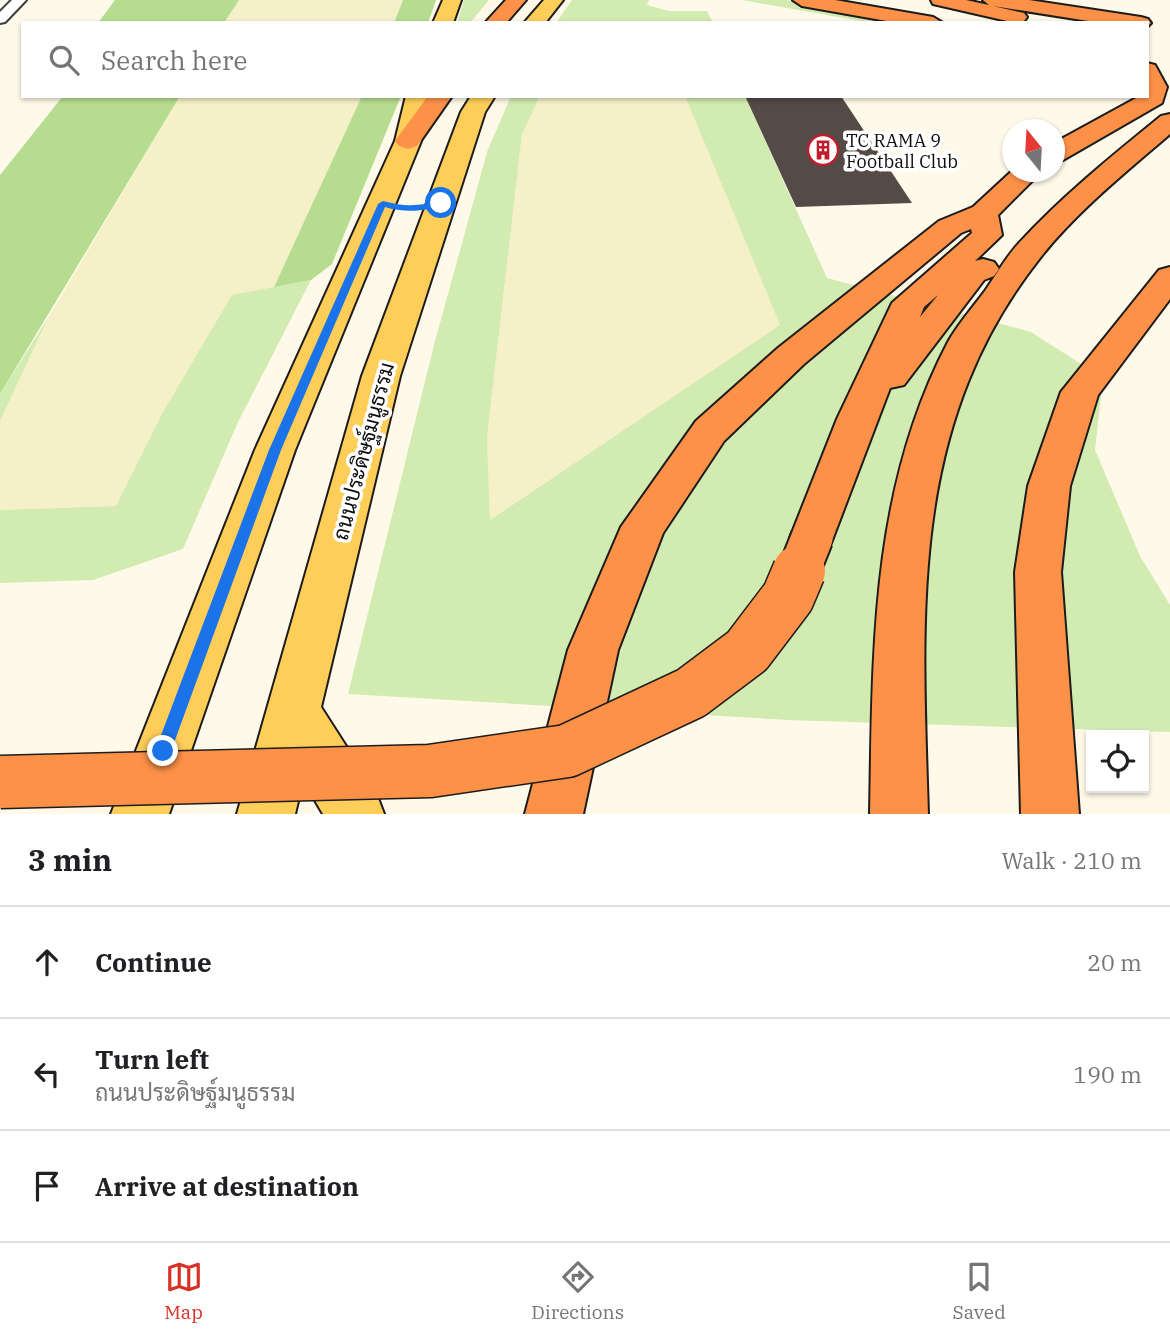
<!DOCTYPE html>
<meta charset="utf-8">
<style>
:root{--surface:#fff;--page:#f6f6f6;--text:#202124;--muted:#757577;--line:#e0e0e0;--accent:#d93025}
body{margin:0;font-family:"IBM Plex Serif",Sarabun,serif;background:var(--page);color:var(--text)}
.controls{position:absolute;right:21px;bottom:21px;display:grid;overflow:hidden;border-radius:0px;box-shadow:0 2px 5px #0004}
.controls button{width:63px;height:63px;display:grid;place-items:center;padding:0;border:0;border-bottom:2px solid var(--line);background:var(--surface);color:var(--text);font:35px sans-serif}
.compass{position:absolute;left:1002px;top:119px;width:63px;height:63px;border-radius:50%;background:var(--surface);box-shadow:0 2px 5px #0004;rotate:342deg}
.stop{position:absolute;width:21px;height:21px;margin:-16px;border:5px solid #1a73e8;border-radius:50%;background:#fff}
.stop.end{background:#1a73e8;border-color:#fff;box-shadow:0 2px 7px #0008}
.list{margin:0;padding:0;list-style:none}
h2{display:flex;justify-content:space-between;align-items:center;height:91px;margin:0;padding:0 28px;font-size:30px}
h2 small{font-size:23px;font-weight:400;color:var(--muted)}
.list li{display:grid;grid-template-columns:46px 1fr auto;gap:21px;align-items:center;box-sizing:border-box;height:112px;padding:0 28px;border-top:2px solid var(--line)}
.list b{display:block;font-size:26px;white-space:nowrap}
.list p{margin:0;font-size:23px;white-space:nowrap;color:var(--muted)}
.list em{font-size:23px;font-style:normal;color:var(--muted)}
.icon{flex:none;width:38px;height:38px;fill:none;stroke:currentColor;stroke-width:2;stroke-linecap:round;stroke-linejoin:round}
.map{position:relative;flex:none;width:1170px;height:814px;overflow:hidden}
.search{position:absolute;background:var(--surface);box-shadow:0 2px 5px #0004;left:21px;right:21px;top:21px;height:77px;display:flex;align-items:center;gap:18px;box-sizing:border-box;padding:0 24px;border-radius:0px;color:var(--muted);font-size:26px}
.sheet{height:427px;background:var(--surface)}
nav{display:flex;justify-content:space-around;align-items:center;box-sizing:border-box;height:98px;border-top:2px solid var(--line);background:var(--surface);font-size:19px;color:var(--muted)}
nav a{display:grid;justify-items:center;gap:4px}
nav .on{color:var(--accent)}
.map>svg:first-child{display:block}
.farmland{fill:#f6f0c8}
.green{fill:#d2ebb1}
.forest{fill:#b6dd8f}
.building{fill:#544b47}
.lines{fill:none;stroke-linecap:round;stroke-linejoin:round}
.street-casing{stroke:#3e3e3e;stroke-width:4}
.primary-casing{stroke:#1c1c1c;stroke-width:4}
.highway-casing{stroke:#1c1c1c;stroke-width:4}
.street{fill:#fff;fill-rule:evenodd}
.primary{fill:#ffce59;fill-rule:evenodd}
.highway{fill:#fe9148;fill-rule:evenodd}
.highway-bridge-far1-casing{stroke:#1c1c1c;stroke-width:45;stroke-linecap:butt}
.highway-bridge-casing{stroke:#1c1c1c;stroke-width:55;stroke-linecap:butt}
.highway-bridge-far1{stroke:#fe9148;stroke-width:41}
.highway-bridge{stroke:#fe9148;stroke-width:52}
.route{fill:#1a73e8}
.labels{text-anchor:middle;dominant-baseline:central;stroke-width:7;stroke-linejoin:round;paint-order:stroke}
.far-poi-label{font-size:18px;fill:#0b0b0b;stroke:#fff;text-anchor:start}
.street-label{font-size:21px;fill:#0b0b0b;stroke:#fff}
</style>
<div class="map">
<svg width="1170" height="814" viewBox="0 0 1170 814">
<rect width="100%" height="100%" fill="#fff9e9"/>
<!-- farmland -->
<path class="farmland" d="M239,0h164l-9,23h-170z
M180,96h182l-88,191 -42,9 -69,116 -47,94 -116,4v-89l48,-103z
M540,96h145l95,229 -290,195 -3,-83 35,-303z"/>
<!-- green -->
<path class="green" d="M464,0h25l-19,23h-13z
M572,0h77l-2,5 22,6h38l6,12h-157z
M742,0h44l116,21 -30,2z
M511,96h29l-18,38 -35,303 3,83 290,-195 -95,-229h60l82,182 204,54 72,46 -8,72 45,106 30,49v127l-382,-12 -440,-26 86,-349 53,-193z
M311,280l-73,142 -55,127 -90,31 -93,3v-73l116,-4 47,-94 69,-117z
M48,318l-48,103v-27z"/>
<!-- forest -->
<path class="forest" d="M115,0h124l-15,23h-126z
M403,0h33l-8,23h-34z
M63,96h117l-180,298v-219z
M362,96h39l-69,168 -21,16 -37,7z"/>
<!-- building -->
<path class="building" d="M745,96h96l71,107 -116,4z"/>
<g class="lines">
<!-- street casing -->
<g class="street-casing">
<path id="street" d="M12,0h14l-21,22 -5,1v-11z"/>
</g>
<!-- primary casing -->
<g class="primary-casing">
<path id="primary" d="M443,0h18l-8,23h-20z
M544,0h19l-18,23h-21z
M406,96h24l-9,45 -126,309 -126,364h-58l144,-364 140,-309z
M471,96h24l-10,16 -85,264 -79,331 55,86 8,21h-61l-20,-34 -8,34h-58l125,-438 99,-264z"/>
</g>
<!-- highway casing -->
<g class="highway-casing">
<path id="highway" d="M506,0h20l-20,23h-21z
M793,0h42l98,17 10,6h-45l-96,-17z
M931,0h35l23,5 -6,-5h46l112,17 7,2 3,4 -4,4v-4h-46l-108,-17 31,7 3,4 -3,4 -8,2 -83,-19z
M1147,63l8,2 12,22 -5,16 -99,57 -9,2v-19l86,-47h7z
M428,96h24l-35,50 -9,3 -9,-3 -4,-5z
M1170,114v20c-43,37 -95,79 -130,124 -132,167 -118,356 -112,556h-58c3,-162 0,-323 78,-472 10,-18 25,-35 37,-51 11,-16 21,-34 34,-48 43,-47 93,-87 142,-127z
M1012,171l29,1 -43,43 4,20 -27,26 8,-2 11,3 5,7 -5,7 -10,4 -80,105 -14,3 -62,163 -16,5 -16,-5 -6,-13 47,-119 55,-116 80,-70 -1,-4 -10,4 -157,131 -80,77 -61,92 -45,117 -35,164h-58l43,-164 53,-123 75,-106 82,-73 161,-127 34,-14zM938,295l-18,22 4,-10z
M1170,267v32l-72,96 -28,91 -9,86 18,242h-58l-6,-242 13,-86 33,-94 98,-122z"/>
</g>
<!-- street -->
<use href="#street" class="street"/>
<!-- primary -->
<use href="#primary" class="primary"/>
<!-- highway -->
<use href="#highway" class="highway"/>
<!-- highway-bridge-far1 casing -->
<g class="highway-bridge-far1-casing">
<path id="highway-bridge-far1" d="M798,573l14,-35"/>
</g>
<!-- highway-bridge casing -->
<g class="highway-bridge-casing">
<path id="highway-bridge" d="M0,782l430,-11 137,-20 124,-58 56,-42 41,-54 11,-26"/>
</g>
<!-- highway-bridge-far1 -->
<use href="#highway-bridge-far1" class="highway-bridge-far1"/>
<!-- highway-bridge -->
<use href="#highway-bridge" class="highway-bridge"/>
</g>
<!-- route -->
<path class="route" d="M383,201c21,6 37,5 58,0l5,2c-18,9 -42,10 -61,4l-104,243 -110,301 -2,5 -6,2 -5,-2 -3,-5 114,-301 109,-246z"/>
<!-- icons -->
<defs>
<g id="building-ring" transform="scale(1.575)"><circle r="9.5" fill="#fff" stroke="#c31b2c" stroke-width="1.5"/><path d="M-4-6H4V6H1V3H-1V6H-4ZM-2.5-4.3h1.7v1.8h-1.7ZM.8-4.3h1.7v1.8H.8ZM-2.5-1h1.7V.8h-1.7ZM.8-1h1.7V.8H.8Z" fill="#c31b2c"/></g>
</defs>
<g fill-rule="evenodd">
<use href="#building-ring" x="823" y="150"/>
</g>
<g class="labels">
<!-- far-poi labels -->
<g class="far-poi-label">
<text x="846" y="140">TC RAMA 9<tspan x="846" dy="21">Football Club</tspan></text>
</g>
<!-- street labels -->
<g class="street-label">
<text transform="translate(363 451) rotate(-75)">ถนนประดิษฐ์มนูธรรม</text>
</g>
</g>
</svg>
<div class="controls">
<button><svg class="icon" aria-label="locate" viewBox="0 0 24 24"><circle cx="12" cy="12" r="6"/><path d="M12 2v4M12 18v4M2 12h4M18 12h4"/></svg></button>
</div>
<svg class="compass" viewBox="-18 -18 36 36"><path d="M0-13l5 13h-10z" fill="#e53935"/><path d="M0 13l5-13h-10z" fill="#757577"/></svg>
<div class="stop" style="left:441px;top:203px"></div>
<div class="stop end" style="left:163px;top:751px"></div>
<div class="search"><svg class="icon" aria-label="search" viewBox="0 0 24 24"><circle cx="10" cy="10" r="6"/><path d="M15 15l6 6"/></svg>Search here</div>
</div>
<section class="sheet">
<h2>3 min<small>Walk · 210 m</small></h2>
<ul class="list">
<li><svg class="icon" aria-label="ahead" viewBox="0 0 24 24"><path d="M12 20V5M6 11l6-6 6 6"/></svg><div><b>Continue</b></div><em>20 m</em></li>
<li><svg class="icon" aria-label="left" viewBox="0 0 24 24"><path d="M17 20v-9H6M10 6l-5 5 5 5"/></svg><div><b>Turn left</b><p>ถนนประดิษฐ์มนูธรรม</p></div><em>190 m</em></li>
<li><svg class="icon" aria-label="arrive" viewBox="0 0 24 24"><path d="M6 21V4h12l-3 4 3 4H6"/></svg><div><b>Arrive at destination</b></div></li>
</ul>
</section>
<nav>
<a class="on"><svg class="icon" aria-label="map" viewBox="0 0 24 24"><path d="M3 6l6-2 6 2 6-2v14l-6 2-6-2-6 2zM9 4v14M15 6v14"/></svg>Map</a>
<a><svg class="icon" aria-label="directions" viewBox="0 0 24 24"><path d="M12 3l9 9-9 9-9-9zM9 14v-3h6M13 9l2 2-2 2"/></svg>Directions</a>
<a><svg class="icon" aria-label="saved" viewBox="0 0 24 24"><path d="M7 4h10v16l-5-4-5 4z"/></svg>Saved</a>
</nav>
